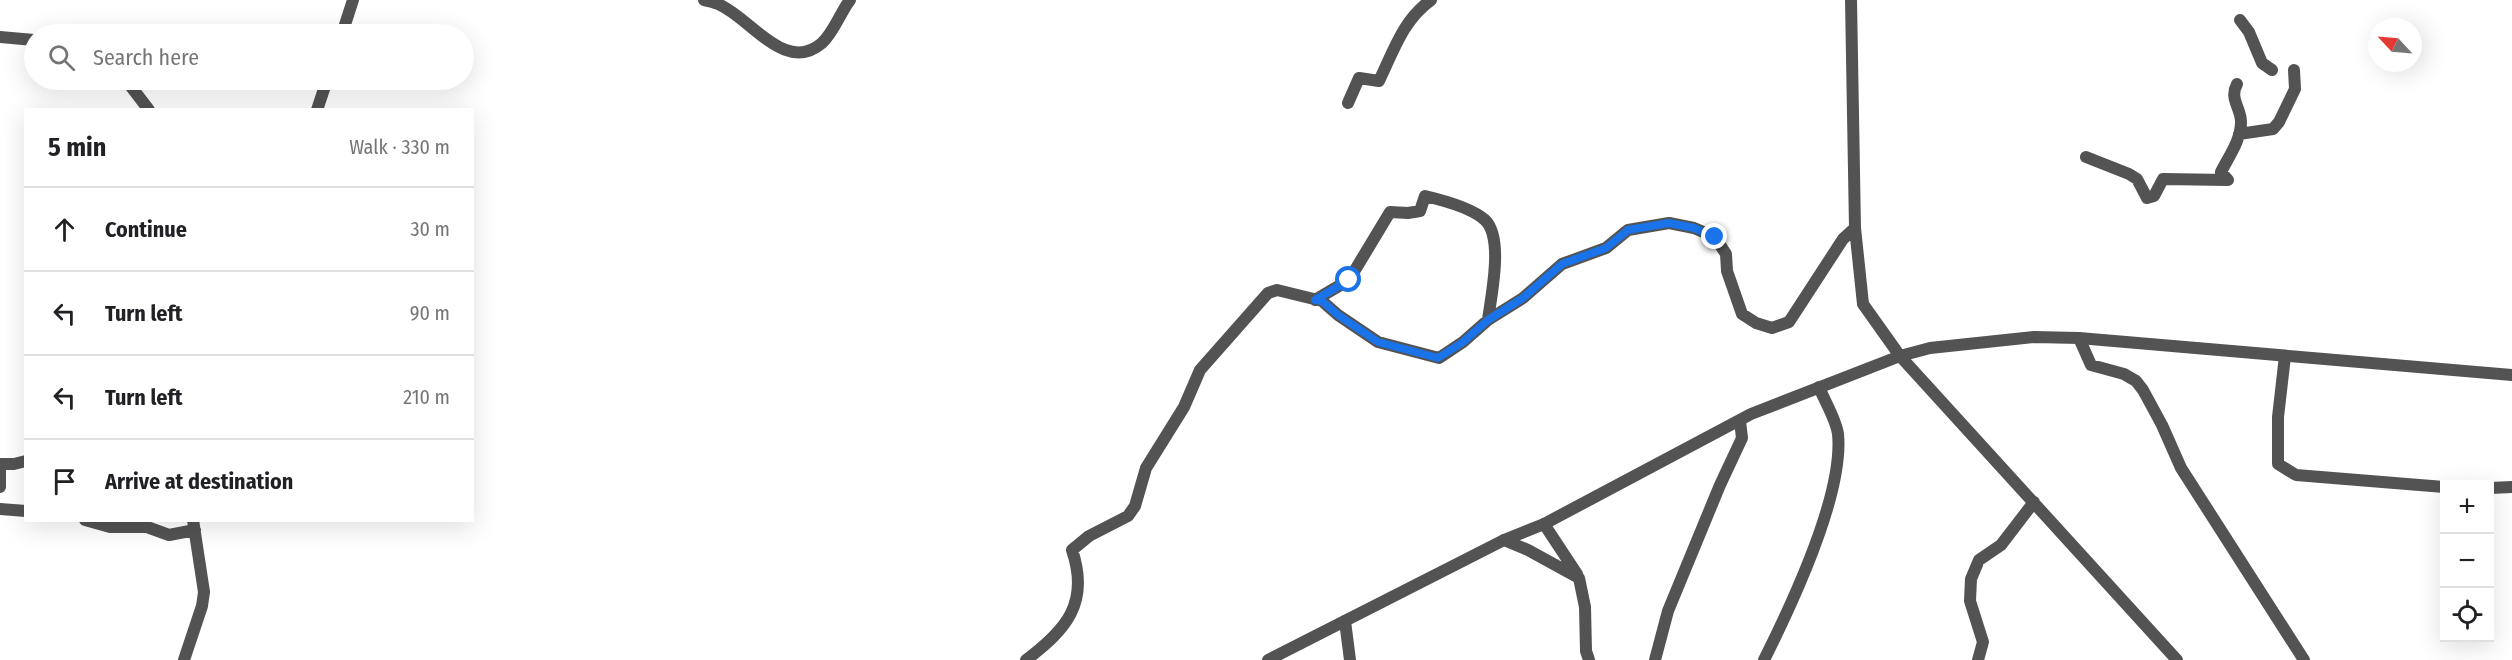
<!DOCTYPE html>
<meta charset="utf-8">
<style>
:root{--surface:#fff;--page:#f6f6f6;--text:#202124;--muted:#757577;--line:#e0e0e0}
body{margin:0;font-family:"Fira Sans Condensed",sans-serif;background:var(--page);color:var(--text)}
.controls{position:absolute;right:18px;bottom:18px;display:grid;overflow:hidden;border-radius:0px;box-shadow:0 6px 24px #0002}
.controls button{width:54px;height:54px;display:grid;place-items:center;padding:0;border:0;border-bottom:2px solid var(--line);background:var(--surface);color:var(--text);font:30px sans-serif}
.compass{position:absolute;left:2368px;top:18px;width:54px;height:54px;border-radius:50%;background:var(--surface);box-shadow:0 6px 24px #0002;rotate:296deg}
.stop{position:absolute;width:18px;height:18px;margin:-14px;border:4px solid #1a73e8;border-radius:50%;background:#fff}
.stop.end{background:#1a73e8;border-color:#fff;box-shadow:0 2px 6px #0008}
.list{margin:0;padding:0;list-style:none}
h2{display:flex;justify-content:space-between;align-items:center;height:78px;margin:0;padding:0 24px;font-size:26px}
h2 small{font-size:20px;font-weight:400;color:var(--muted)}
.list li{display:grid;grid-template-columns:39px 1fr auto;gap:18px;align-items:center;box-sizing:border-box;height:84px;padding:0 24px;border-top:2px solid var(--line)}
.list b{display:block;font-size:22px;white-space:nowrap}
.list em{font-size:20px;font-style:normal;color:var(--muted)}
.icon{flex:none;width:33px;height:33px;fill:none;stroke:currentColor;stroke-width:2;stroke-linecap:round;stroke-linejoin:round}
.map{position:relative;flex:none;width:2512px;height:660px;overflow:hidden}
.search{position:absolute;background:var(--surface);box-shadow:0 6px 24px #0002;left:24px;top:24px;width:450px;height:66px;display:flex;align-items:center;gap:15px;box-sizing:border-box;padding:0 21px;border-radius:33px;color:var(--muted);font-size:22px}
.panel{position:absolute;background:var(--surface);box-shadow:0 6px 24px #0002;left:24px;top:108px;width:450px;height:414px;border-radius:0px}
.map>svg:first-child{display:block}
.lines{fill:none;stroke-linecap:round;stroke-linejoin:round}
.minor{stroke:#535353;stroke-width:12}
.tertiary{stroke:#535353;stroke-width:12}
.route{stroke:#1a73e8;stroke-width:8}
</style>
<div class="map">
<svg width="2512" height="660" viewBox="0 0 2512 660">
<rect width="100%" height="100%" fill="#fff"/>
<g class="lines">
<!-- minor -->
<path class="minor" d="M704,0c5,1 10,2 14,4 32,13 67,71 104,39 12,-11 18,-30 28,-43
M1851,0l4,228 8,76 37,52 277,304
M2240,20l9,12 13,31 10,7
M342,34l11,-34
M0,37l34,3
M126,80l23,30
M1348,103l11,-25 20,3c15,-31 24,-61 52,-81
M317,110l10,-30
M2239,134l34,-5 6,-7 16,-33 -1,-19
M2086,157l43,17 8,5 10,19 7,-2 9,-17 65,1
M2228,180l-7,-8c8,-16 20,-32 20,-50 0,-14 -12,-23 -4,-38
M1315,300l34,-20 41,-68 18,1 12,-2 5,-15c17,4 47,12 60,24 19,18 6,76 3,100
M2079,338l12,27 33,9 12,7 7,9 19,35 19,43 123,192
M2285,356l-7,61v47l18,11 148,12
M0,464h14l12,-3
M0,467v20
M2490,488l22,-1
M0,509l26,2
M85,520l25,7h37l22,8 26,-5
M1544,524l33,50
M1504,540l24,10 51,28 6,29 1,44 3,9
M1345,621l5,39
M184,660l18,-54 2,-14 -11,-72
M1026,660c40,-30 64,-57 46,-110l17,-14 39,-20 7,-10 11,-38 38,-61 16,-37 68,-77 9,-3 45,11 16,14 40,27 61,16 24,-16 25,-22 35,-22 39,-34 44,-16 22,-18 41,-7 25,5 21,9 11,17 1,17 15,43 14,9 16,5 17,-6 54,-83 12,-11
M1655,660l13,-49 52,-126 22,-47 -2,-17
M1764,660c27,-54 80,-166 74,-226 -2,-15 -13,-32 -19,-47
M1978,660l5,-18 -13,-41 1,-22 8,-19 22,-15 33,-43"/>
<!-- tertiary -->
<path class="tertiary" d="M1268,660l236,-120 40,-16 207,-110 149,-58 30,-8 104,-11 45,1 433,37"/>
</g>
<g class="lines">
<!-- route -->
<path class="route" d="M1349,280l-34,20 7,1 16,14 40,27 60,16 25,-16 25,-22 35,-22 39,-34 44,-16 22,-18 41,-7 25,5 21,9"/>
</g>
</svg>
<div class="controls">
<button>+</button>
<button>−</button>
<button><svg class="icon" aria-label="locate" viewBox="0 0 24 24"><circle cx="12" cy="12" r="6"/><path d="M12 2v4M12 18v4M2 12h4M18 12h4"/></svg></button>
</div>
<svg class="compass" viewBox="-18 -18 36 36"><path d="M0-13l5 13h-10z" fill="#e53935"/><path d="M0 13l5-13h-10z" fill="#757577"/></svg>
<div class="stop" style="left:1349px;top:280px"></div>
<div class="stop end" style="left:1715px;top:237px"></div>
<div class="search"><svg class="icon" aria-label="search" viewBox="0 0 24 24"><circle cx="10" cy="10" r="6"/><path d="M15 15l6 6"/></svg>Search here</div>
<section class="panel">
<h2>5 min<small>Walk · 330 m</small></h2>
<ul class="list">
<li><svg class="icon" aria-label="ahead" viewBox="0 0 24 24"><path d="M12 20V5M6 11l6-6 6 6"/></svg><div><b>Continue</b></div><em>30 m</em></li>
<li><svg class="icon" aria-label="left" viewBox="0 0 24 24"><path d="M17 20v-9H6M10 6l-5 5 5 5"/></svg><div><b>Turn left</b></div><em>90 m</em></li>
<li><svg class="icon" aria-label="left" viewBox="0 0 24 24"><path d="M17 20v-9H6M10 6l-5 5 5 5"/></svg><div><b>Turn left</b></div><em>210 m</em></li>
<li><svg class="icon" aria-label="arrive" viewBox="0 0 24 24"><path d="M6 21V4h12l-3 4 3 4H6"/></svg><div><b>Arrive at destination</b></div></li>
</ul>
</section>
</div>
